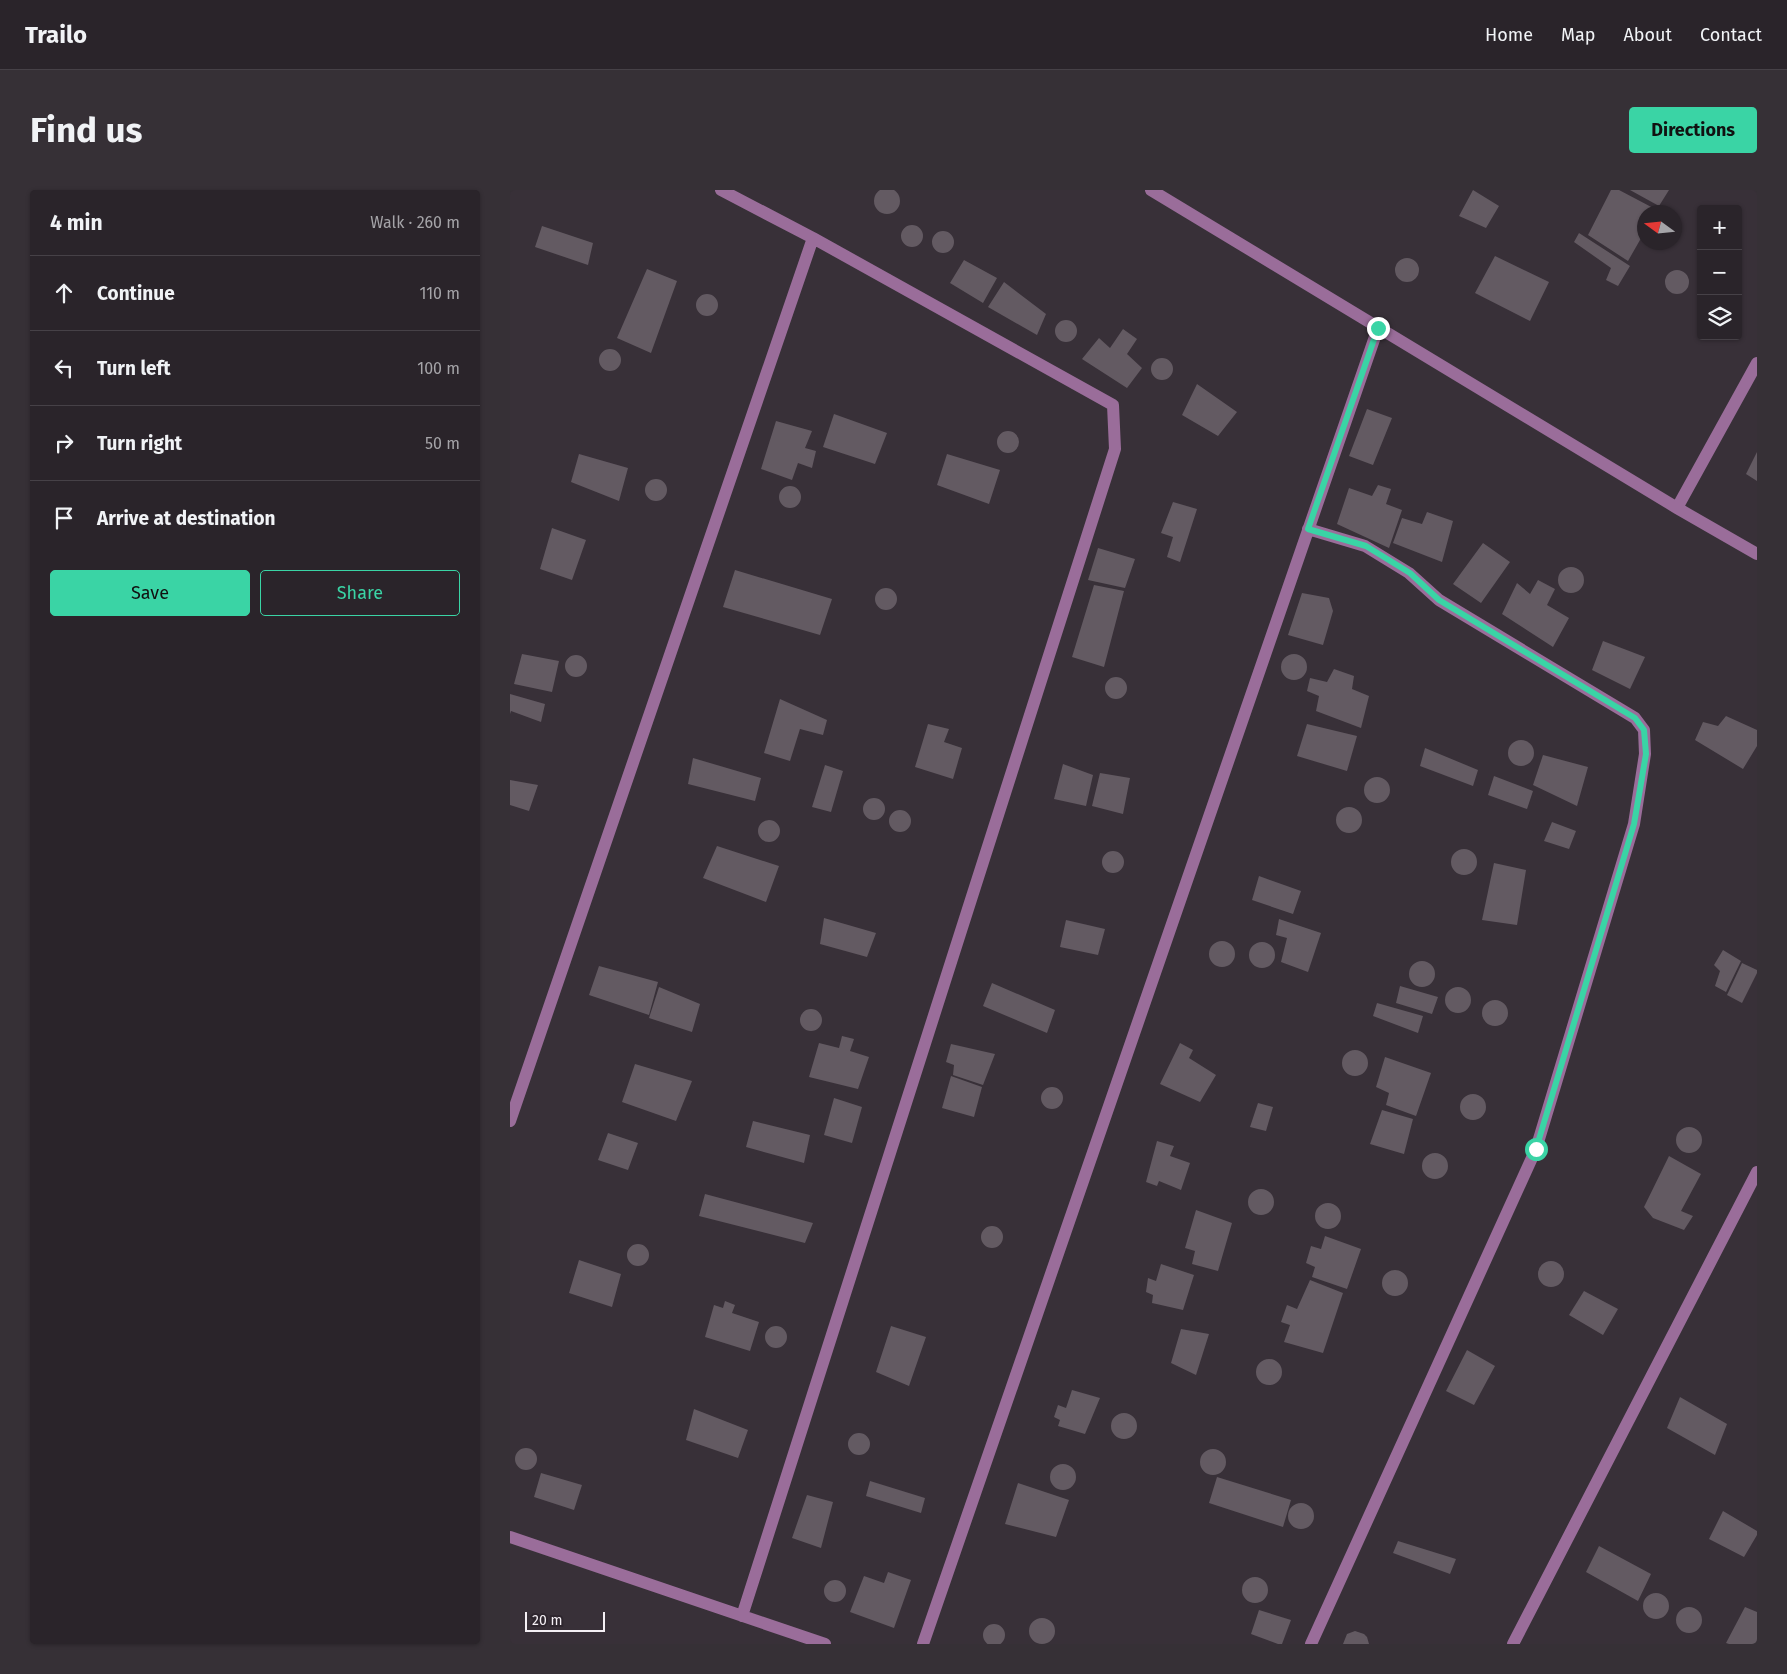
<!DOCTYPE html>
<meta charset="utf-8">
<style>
:root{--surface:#2a242a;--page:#363036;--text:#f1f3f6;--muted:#a5a4a8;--line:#464147;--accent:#3ad4a5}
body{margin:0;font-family:"Fira Sans",sans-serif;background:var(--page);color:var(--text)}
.controls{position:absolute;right:15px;top:15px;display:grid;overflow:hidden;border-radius:5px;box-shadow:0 1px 4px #0004}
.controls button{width:45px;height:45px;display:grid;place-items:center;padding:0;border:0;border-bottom:1px solid var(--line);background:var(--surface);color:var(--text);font:25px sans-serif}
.compass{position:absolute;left:1127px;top:15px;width:45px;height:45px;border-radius:50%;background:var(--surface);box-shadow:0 1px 4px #0004;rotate:285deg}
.scale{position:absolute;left:15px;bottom:12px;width:80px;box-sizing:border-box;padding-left:5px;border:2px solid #f5f0f5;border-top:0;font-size:14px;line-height:18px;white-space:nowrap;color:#f5f0f5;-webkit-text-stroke:4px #2e262e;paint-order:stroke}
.stop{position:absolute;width:15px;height:15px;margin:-11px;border:4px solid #3ad4a5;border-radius:50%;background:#fff}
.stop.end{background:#3ad4a5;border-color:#fff;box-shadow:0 1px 5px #0008}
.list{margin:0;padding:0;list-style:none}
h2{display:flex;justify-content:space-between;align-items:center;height:65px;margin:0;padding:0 20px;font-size:21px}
h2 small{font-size:16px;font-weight:400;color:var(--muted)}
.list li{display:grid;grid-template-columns:32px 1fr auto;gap:15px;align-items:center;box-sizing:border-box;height:75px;padding:0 20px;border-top:1px solid var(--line)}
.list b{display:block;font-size:19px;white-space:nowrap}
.list em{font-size:16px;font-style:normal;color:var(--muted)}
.actions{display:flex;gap:10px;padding:15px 20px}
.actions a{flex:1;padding:11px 0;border:1px solid var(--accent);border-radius:5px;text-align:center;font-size:18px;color:var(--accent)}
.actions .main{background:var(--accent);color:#111}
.icon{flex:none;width:28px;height:28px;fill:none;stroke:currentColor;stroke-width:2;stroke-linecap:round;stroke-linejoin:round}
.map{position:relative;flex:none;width:1247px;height:1454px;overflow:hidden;border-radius:5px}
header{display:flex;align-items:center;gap:30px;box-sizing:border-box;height:70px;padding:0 25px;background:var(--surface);border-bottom:1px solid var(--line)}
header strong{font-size:24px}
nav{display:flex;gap:28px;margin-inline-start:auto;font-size:18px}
.intro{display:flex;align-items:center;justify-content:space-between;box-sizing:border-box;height:120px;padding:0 30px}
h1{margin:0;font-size:35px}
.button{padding:12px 22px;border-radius:5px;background:var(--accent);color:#111;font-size:18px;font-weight:700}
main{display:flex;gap:30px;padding:0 30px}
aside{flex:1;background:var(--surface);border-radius:5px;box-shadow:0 1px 4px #0004}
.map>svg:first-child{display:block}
.building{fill:#635a62}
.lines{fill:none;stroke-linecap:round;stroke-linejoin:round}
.minor{stroke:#9a6d9a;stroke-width:12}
.route{stroke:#3ad4a5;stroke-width:6}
</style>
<header>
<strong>Trailo</strong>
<nav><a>Home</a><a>Map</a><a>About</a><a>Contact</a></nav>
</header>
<div class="intro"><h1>Find us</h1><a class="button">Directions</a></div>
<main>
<aside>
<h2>4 min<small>Walk · 260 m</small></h2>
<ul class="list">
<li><svg class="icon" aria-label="ahead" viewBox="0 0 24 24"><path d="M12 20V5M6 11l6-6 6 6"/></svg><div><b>Continue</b></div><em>110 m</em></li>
<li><svg class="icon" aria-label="left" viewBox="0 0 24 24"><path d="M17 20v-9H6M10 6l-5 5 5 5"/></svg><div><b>Turn left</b></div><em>100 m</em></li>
<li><svg class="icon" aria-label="right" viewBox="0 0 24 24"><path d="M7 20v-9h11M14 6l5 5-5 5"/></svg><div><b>Turn right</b></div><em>50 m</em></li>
<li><svg class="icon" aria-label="arrive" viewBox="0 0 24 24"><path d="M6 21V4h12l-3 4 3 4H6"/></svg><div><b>Arrive at destination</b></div></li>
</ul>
<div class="actions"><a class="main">Save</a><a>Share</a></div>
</aside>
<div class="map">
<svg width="1247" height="1454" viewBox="0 0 1247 1454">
<rect width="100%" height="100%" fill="#383038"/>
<!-- building -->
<path class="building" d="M364 11a13 13 0 1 1 26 0a13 13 0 1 1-26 0Z
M963,0l26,16 -13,22 -27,-12z
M1101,0h8l38,20 -1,2h-12v21l-16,28 -40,-26z
M1120,0h39l-10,16z
M391 46a11 11 0 1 1 22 0a11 11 0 1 1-22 0Z
M32,36l51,17 -5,22 -53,-18z
M422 52a11 11 0 1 1 22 0a11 11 0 1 1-22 0Z
M1069,43l51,33 -12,20 -12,-6 5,-12 -37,-26z
M985,66l54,26 -19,39 -55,-28z
M885 80a12 12 0 1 1 24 0a12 12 0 1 1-24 0Z
M454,70l33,18 -14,25 -33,-20z
M137,79l30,12 -26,72 -34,-15z
M1155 92a12 12 0 1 1 24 0a12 12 0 1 1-24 0Z
M494,92l42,32 -9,21 -49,-28z
M186 115a11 11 0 1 1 22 0a11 11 0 1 1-22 0Z
M545 141a11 11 0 1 1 22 0a11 11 0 1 1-22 0Z
M613,139l14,10 -10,15 15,14 -15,20 -45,-29 17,-21 11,10z
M89 170a11 11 0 1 1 22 0a11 11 0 1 1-22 0Z
M641 179a11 11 0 1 1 22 0a11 11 0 1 1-22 0Z
M687,194l40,28 -19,24 -36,-21z
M857,219l25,9 -19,47 -24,-9z
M324,224l53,19 -12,31 -52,-17z
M266,231l36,10 -7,17 11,3 -4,17 -14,-5 -6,17 -31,-11z
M487 252a11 11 0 1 1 22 0a11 11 0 1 1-22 0Z
M1247,262v29l-11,-7z
M69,264l49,14 -9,33 -48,-19z
M437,264l53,16 -11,34 -52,-19z
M135 300a11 11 0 1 1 22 0a11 11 0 1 1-22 0Z
M868,295l13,4 -5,15 16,6 -13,38 -52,-24 12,-36 23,8z
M269 307a11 11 0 1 1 22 0a11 11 0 1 1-22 0Z
M663,312l24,7 -17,53 -13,-5 6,-20 -12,-4z
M917,322l26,9 -11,41 -49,-19 9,-25 20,6z
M42,338l34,12 -14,40 -32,-11z
M973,353l27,19 -29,41 -28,-19z
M588,358l37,11 -10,29 -37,-8z
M1048 390a13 13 0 1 1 26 0a13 13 0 1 1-26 0Z
M225,380l97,29 -12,36 -97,-28z
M1028,390l17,9 -8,16 22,13 -16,29 -51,-33 15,-31 13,11z
M584,395l30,6 -20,76 -32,-10z
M365 409a11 11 0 1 1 22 0a11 11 0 1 1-22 0Z
M792,403l27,5 4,13 -10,34 -35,-10z
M1093,451l42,16 -15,32 -38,-19z
M12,464l37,7 -7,31 -38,-8z
M771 477a13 13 0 1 1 26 0a13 13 0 1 1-26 0Z
M55 476a11 11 0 1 1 22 0a11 11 0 1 1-22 0Z
M824,479l20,7 -2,13 17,7 -8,32 -45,-17 3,-15 -12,-5 3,-13 17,4z
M595 498a11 11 0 1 1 22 0a11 11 0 1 1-22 0Z
M0,504l35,10 -4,18 -30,-11 -1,3z
M270,509l47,21 -4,15 -23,-6 -10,32 -26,-8z
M1216,526l31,14v16l-14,23 -48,-29 8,-18 15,4z
M418,534l21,5 -5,13 18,6 -9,31 -38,-12z
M797,534l50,12 -10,35 -50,-15z
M998 563a13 13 0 1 1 26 0a13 13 0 1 1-26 0Z
M915,558l53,22 -5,16 -53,-20z
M1033,565l45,12 -11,39 -44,-21z
M183,568l68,20 -6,23 -67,-17z
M553,574l30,11 -7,31 -32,-7z
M315,575l18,6 -12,41 -19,-5z
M590,583l30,5 -7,36 -31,-8z
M984,586l39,15 -6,18 -39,-14z
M854 600a13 13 0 1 1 26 0a13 13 0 1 1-26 0Z
M0,590l28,5 -9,26 -19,-6z
M353 619a11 11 0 1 1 22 0a11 11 0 1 1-22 0Z
M826 630a13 13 0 1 1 26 0a13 13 0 1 1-26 0Z
M379 631a11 11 0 1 1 22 0a11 11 0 1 1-22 0Z
M248 641a11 11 0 1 1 22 0a11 11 0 1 1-22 0Z
M1042,632l24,9 -7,18 -25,-8z
M207,656l62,20 -13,36 -63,-24z
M941 672a13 13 0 1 1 26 0a13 13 0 1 1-26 0Z
M592 672a11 11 0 1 1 22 0a11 11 0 1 1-22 0Z
M984,673l32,7 -9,55 -35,-5z
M749,686l42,15 -8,23 -41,-14z
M314,728l52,15 -9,24 -47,-13z
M769,729l42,14 -13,39 -27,-10 6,-24 -11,-3z
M556,730l39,9 -7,26 -38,-8z
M699 764a13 13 0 1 1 26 0a13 13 0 1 1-26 0Z
M739 765a13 13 0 1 1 26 0a13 13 0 1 1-26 0Z
M1213,760l18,11 -15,31 -11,-6 5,-15 -6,-6z
M899 784a13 13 0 1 1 26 0a13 13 0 1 1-26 0Z
M1232,773l15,7v3l-15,30 -15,-8z
M89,776l59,16 -9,33 -60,-20z
M482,793l63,27 -8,23 -64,-27z
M890,796l38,11 -6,17 -36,-11z
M149,797l41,17 -8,28 -43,-14z
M935 810a13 13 0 1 1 26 0a13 13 0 1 1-26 0Z
M972 823a13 13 0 1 1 26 0a13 13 0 1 1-26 0Z
M867,813l46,13 -5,17 -45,-17z
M290 830a11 11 0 1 1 22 0a11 11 0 1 1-22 0Z
M332,846l12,3 -4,12 19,6 -11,32 -49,-12 10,-34 20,5z
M670,853l13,7 -4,8 27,17 -16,27 -40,-18z
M441,854l44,10 -12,31 -30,-10 1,-10 -8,-3z
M832 873a13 13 0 1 1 26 0a13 13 0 1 1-26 0Z
M875,867l46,16 -15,43 -30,-11 3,-12 -13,-6z
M125,874l57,17 -16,40 -54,-19z
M441,886l31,11 -8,30 -32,-9z
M531 908a11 11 0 1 1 22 0a11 11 0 1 1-22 0Z
M950 917a13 13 0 1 1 26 0a13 13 0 1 1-26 0Z
M324,908l28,9 -10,36 -28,-8z
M748,913l15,4 -7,24 -16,-4z
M872,920l31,9 -9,35 -34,-10z
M243,931l57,14 -6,28 -58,-16z
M1166 950a13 13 0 1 1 26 0a13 13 0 1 1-26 0Z
M98,943l30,10 -10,27 -30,-10z
M647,951l17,5 -4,10 20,7 -9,27 -22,-9 -2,5 -11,-4z
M912 976a13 13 0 1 1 26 0a13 13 0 1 1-26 0Z
M1159,966l32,18 -20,37 12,5 -9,14 -31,-12 -9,-11z
M738 1012a13 13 0 1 1 26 0a13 13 0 1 1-26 0Z
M195,1004l108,29 -8,20 -106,-27z
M805 1026a13 13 0 1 1 26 0a13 13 0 1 1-26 0Z
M686,1020l36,13 -14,48 -26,-7 3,-13 -10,-3z
M471 1047a11 11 0 1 1 22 0a11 11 0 1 1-22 0Z
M815,1046l36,13 -14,40 -35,-12 3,-10 -9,-4 5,-17 10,3z
M117 1065a11 11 0 1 1 22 0a11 11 0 1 1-22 0Z
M69,1070l42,14 -9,33 -43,-14z
M1028 1084a13 13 0 1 1 26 0a13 13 0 1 1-26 0Z
M651,1074l33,11 -11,35 -31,-7 1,-8 -7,-3 2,-14 8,3z
M872 1093a13 13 0 1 1 26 0a13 13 0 1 1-26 0Z
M800,1090l33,13 -20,60 -39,-11 6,-17 -9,-3 6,-17 10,4z
M1074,1101l34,18 -15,26 -34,-20z
M215,1111l10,4 -3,8 27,9 -9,29 -45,-14 9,-32 9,3z
M255 1147a11 11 0 1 1 22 0a11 11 0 1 1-22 0Z
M381,1136l35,11 -17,49 -33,-14z
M671,1139l28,5 -13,41 -25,-12z
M957,1160l28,16 -21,39 -28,-14z
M746 1182a13 13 0 1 1 26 0a13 13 0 1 1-26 0Z
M562,1200l28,8 -15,36 -27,-8 2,-6 -6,-3 4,-12 8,3z
M1170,1207l47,27 -12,31 -48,-27z
M184,1219l54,21 -10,28 -52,-18z
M601 1236a13 13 0 1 1 26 0a13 13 0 1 1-26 0Z
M338 1254a11 11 0 1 1 22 0a11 11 0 1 1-22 0Z
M5 1269a11 11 0 1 1 22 0a11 11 0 1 1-22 0Z
M690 1272a13 13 0 1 1 26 0a13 13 0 1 1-26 0Z
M540 1287a13 13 0 1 1 26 0a13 13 0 1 1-26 0Z
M31,1283l41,12 -8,25 -40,-13z
M707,1287l74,23 -8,27 -74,-24z
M360,1291l55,17 -4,15 -55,-17z
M508,1293l51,17 -13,37 -51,-13z
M297,1305l26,7 -12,46 -29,-10z
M778 1326a13 13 0 1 1 26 0a13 13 0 1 1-26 0Z
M1213,1321l34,20v4l-13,22 -35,-18z
M888,1351l58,18 -6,15 -57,-21z
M1089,1356l52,28 -13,27 -52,-29z
M378,1382l23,8 -17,48 -44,-16 14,-36 20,7z
M732 1400a13 13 0 1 1 26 0a13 13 0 1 1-26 0Z
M314 1401a11 11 0 1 1 22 0a11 11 0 1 1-22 0Z
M1133 1416a13 13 0 1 1 26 0a13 13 0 1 1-26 0Z
M1235,1417l12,5v32h-28l-3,-1z
M1166 1430a13 13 0 1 1 26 0a13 13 0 1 1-26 0Z
M749,1420l32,10 -9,24h-4l-27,-10z
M519 1441a13 13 0 1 1 26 0a13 13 0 1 1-26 0Z
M473 1445a11 11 0 1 1 22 0a11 11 0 1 1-22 0Z
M845,1441l9,3 3,3 2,7h-26l4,-10z"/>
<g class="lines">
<!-- minor -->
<path class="minor" d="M211,0l92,48 300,167 2,44 -373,1167
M641,0l526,318 80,46
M1167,318l80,-145
M798,339l57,17 44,27 30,27 196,118 9,12 1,24 -11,70 -98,325 -225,495
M0,931l303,-883
M0,1347l315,107
M413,1454l455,-1316
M1003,1454l244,-472"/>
</g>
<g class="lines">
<!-- route -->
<path class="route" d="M868,138l-70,201 58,17 44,27 29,27 196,118 9,12 2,24 -12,70 -98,325"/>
</g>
</svg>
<div class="controls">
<button>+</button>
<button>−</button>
<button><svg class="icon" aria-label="layers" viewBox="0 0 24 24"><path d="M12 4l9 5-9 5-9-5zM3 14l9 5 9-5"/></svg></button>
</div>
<svg class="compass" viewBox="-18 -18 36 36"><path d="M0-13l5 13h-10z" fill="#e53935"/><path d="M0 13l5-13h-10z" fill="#a5a4a8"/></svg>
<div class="scale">20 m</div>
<div class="stop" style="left:1026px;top:959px"></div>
<div class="stop end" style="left:868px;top:138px"></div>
</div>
</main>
